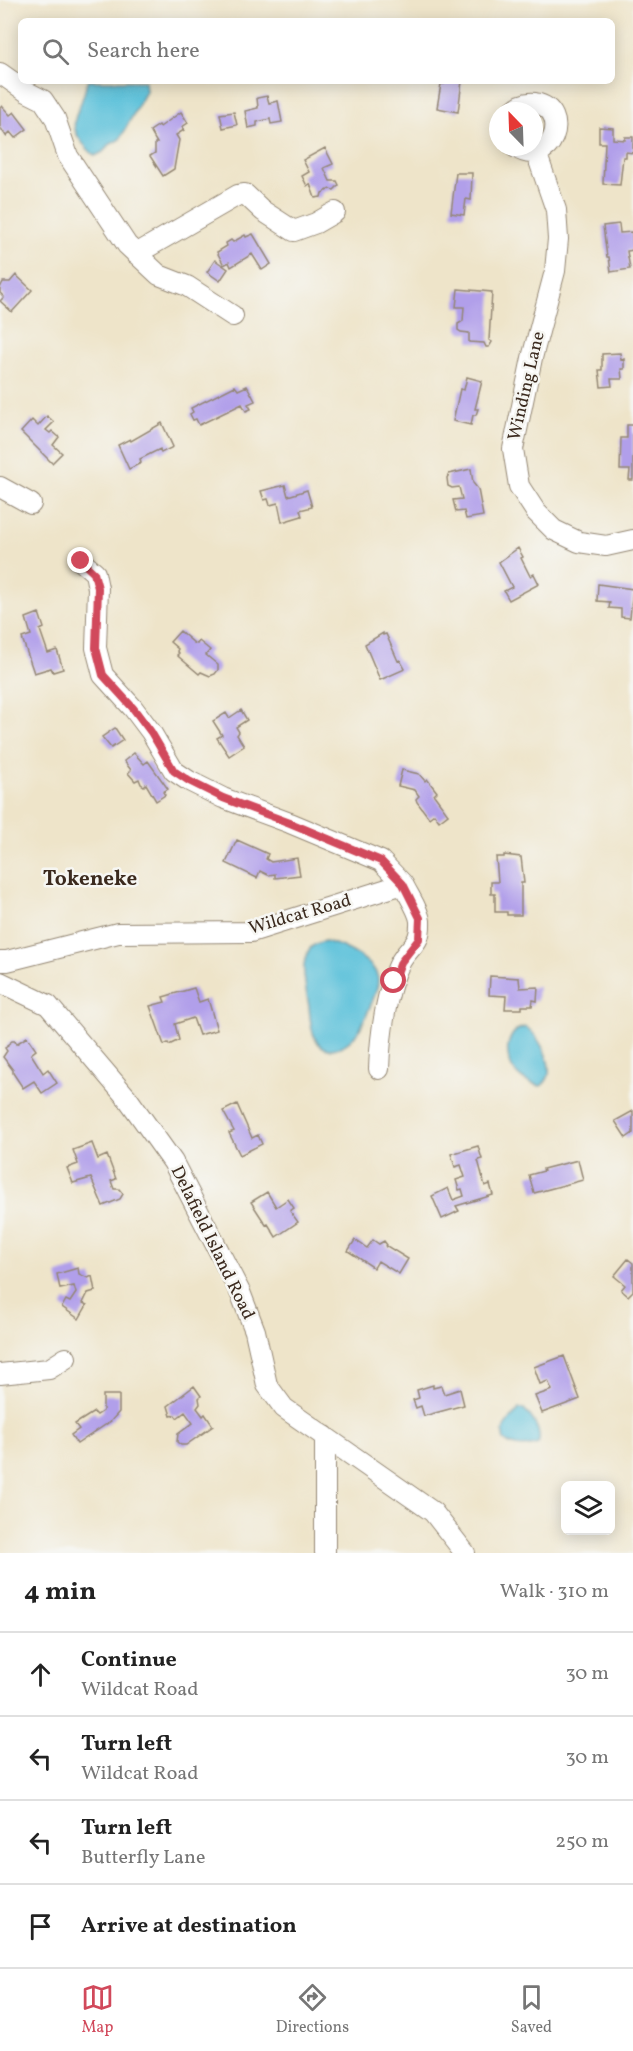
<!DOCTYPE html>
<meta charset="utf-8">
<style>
:root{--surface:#fff;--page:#f6f6f6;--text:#222;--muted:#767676;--line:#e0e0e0;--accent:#d1495b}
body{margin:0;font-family:Vollkorn,serif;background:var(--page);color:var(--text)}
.controls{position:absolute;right:18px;bottom:18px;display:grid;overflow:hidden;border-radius:9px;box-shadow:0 3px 15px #0003}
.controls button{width:54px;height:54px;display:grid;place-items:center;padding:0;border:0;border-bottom:2px solid var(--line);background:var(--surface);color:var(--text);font:30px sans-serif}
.compass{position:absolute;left:489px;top:102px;width:54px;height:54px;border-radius:50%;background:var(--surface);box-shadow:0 3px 15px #0003;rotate:337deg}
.stop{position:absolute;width:18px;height:18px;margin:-14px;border:4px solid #d1495b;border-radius:50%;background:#fff}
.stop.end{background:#d1495b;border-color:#fff;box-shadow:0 2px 6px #0008}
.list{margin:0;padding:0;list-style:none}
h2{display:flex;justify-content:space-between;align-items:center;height:78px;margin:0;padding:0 24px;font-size:26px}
h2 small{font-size:20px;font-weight:400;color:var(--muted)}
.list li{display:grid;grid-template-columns:39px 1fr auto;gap:18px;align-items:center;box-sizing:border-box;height:84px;padding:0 24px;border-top:2px solid var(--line)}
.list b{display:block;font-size:22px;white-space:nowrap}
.list p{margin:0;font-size:20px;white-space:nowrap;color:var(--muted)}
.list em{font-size:20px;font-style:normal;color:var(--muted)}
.icon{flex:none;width:33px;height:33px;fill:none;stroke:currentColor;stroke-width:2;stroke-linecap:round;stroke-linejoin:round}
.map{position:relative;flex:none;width:633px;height:1553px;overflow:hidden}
.search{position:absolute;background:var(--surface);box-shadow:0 3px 15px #0003;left:18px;right:18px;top:18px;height:66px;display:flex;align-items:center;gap:15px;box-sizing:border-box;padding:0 21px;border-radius:9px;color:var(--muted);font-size:22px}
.sheet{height:414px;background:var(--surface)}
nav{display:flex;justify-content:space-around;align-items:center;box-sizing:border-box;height:84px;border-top:2px solid var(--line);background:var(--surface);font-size:16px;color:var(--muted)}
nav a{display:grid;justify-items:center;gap:3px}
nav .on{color:var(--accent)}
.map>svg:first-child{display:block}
.water{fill:#5cc1da;stroke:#4c767c;stroke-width:1.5}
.building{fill:#b19fea}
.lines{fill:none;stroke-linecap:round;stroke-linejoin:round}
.minor-casing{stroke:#948774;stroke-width:22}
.minor{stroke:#fff;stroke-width:20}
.route{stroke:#d1495b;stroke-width:8}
.labels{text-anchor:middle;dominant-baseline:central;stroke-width:5;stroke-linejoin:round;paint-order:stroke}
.street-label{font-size:18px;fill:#3b2a1e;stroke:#f6f6f2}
.quarter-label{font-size:21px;font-weight:bold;fill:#3b2a1e;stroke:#f6f6f2}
</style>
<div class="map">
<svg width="633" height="1553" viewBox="0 0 633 1553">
<rect width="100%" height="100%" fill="#f6f6f2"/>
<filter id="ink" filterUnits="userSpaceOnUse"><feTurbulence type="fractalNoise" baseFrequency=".0167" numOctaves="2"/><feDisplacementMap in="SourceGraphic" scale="12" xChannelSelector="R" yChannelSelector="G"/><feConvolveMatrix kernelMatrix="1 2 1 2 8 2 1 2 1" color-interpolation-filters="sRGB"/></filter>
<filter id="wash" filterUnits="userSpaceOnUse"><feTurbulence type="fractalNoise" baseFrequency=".008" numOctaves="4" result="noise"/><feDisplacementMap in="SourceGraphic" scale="24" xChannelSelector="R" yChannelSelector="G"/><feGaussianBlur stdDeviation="1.35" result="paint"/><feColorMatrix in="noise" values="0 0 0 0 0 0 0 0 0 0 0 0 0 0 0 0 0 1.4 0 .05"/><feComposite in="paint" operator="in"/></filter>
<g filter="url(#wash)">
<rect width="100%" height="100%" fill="#eee4c9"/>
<!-- water -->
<path class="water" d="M87,81h58l1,10 -26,48 -11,6 -6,7 -8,4c-37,-34 -14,-37 -8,-75z
M326,941c16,5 52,20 52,40 0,8 -5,18 -8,26 -5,11 -8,22 -17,31 -8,8 -23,16 -33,7 -9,-9 -10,-27 -11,-39 -4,-21 -15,-62 17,-65z
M526,1027c12,8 25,32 23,47 -1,5 -4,9 -8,12 -12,-2 -25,-9 -30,-21 -7,-14 -3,-36 15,-38z
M519,1409h5c8,8 19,24 14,35 -12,4 -24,5 -34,-4 -5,-15 8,-20 15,-31z"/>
<g id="blocks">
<!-- building -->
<path class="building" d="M444,81h18l-4,31 -21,-4 4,-24h3z
M267,96l2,7 9,-2 4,21 -11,2 -1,-5 -13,3v4l-9,2 -3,-17 13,-3 -1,-10z
M2,106l8,9 4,-3 13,17 -12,9 -5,-6 -4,4 -6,-9v-19z
M181,112l7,11 -6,4 2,3 -8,5 3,5 -5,29 -11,7 -13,-20 5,-3v-10h2l-7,-12 9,-6 1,2z
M234,112l3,13 -14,3 -3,-14z
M599,127l14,1v11l12,1v-3h8v16l-7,-1v5h-3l-3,28 -17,-1 2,-41h-6z
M325,148l8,16 -9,4 6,13h7l2,4 -5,5 -4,-1 -8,4 -1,4 -6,1 -5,-14 -3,2 -5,-10 7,-4 -6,-12z
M456,173h16l-1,27 -5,-1 -2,16 -13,-2z
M619,224l1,9 12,-1 1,18 -6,1 3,18 -19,3 -2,-15h-2l-4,-31z
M253,234l18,30 -9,6 -10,-16 -21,13 -2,-5 -5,3 -7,-13 10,-6 -1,-3 5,-3 2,2 12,-7 1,2z
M215,260l13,9 -8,12 -13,-9z
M16,275l16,15 -20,22 -12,-11 4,-4 -4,-4v-5l3,-6h7z
M458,289l34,3 -3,48 3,2 -3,5h-3l-2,-4 -15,-1v-9l-8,-1 -3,-2v-6l5,-3 1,-14h-8z
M620,353l1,7 3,-1v10h-3l1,10h-11l1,7 -11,1 -2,-17h3v-16z
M467,377l15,4 -7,28h3l-2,6h-3l-2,10 -18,-4 7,-32 4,1z
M235,386l3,4 9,-4 8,15 -7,3 3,5 -5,2 -4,-7 -43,21 -3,-6 -3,1 -3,-6 3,-2 -2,-4z
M47,416l7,6 -8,8 4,3 2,-2 7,6 -6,8 9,8 -10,10 -31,-31 11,-12 6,6z
M162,423l11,24 -12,6 -1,-4 -20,10 1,4 -12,6 -11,-24 12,-6 1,2z
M627,425h6v55h-4l1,-10h-10l1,-32h6z
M471,469l2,14 5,6 5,27 -17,3 -2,-8 -8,1 -3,-12 9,-1 -3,-12 -7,1 -4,-2 -1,-8 2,-4z
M285,485l3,11 19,-6 5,17 -12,3 2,6 -20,6 -4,-19 -8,2 -2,-6 -4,1 -3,-9z
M518,548l5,9 -2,1 9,18 4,-2 5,10 -30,16 -5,-9 8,-4 -13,-25z
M598,584l35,5 -3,29 -9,-1v-8l-12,-1 1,-6 -13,-1z
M39,613l5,15 -4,2 8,23 9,-3 6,19 -10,3 -2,-4 -17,5 -12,-35 9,-3 -5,-17z
M180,631l14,12 3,1 2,-3 11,9 -4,5 12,10v5l-3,4 -5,2 -9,-4 -2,2 -20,-17 -2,-2 2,-2 -2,-2 1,-2 -8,-7z
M383,633v2l3,-1 12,27 2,-1 5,9 -25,11 -15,-36z
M241,710l6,10 -11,7 3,5 -2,3 7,11 -15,10 -12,-18 5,-3 -9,-14 13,-8 3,5z
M115,728l8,12 -12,8 -9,-11z
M134,753l10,11 4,-3 20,28 -5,3 2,3 -9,6 -10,-17 -2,2 -3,-2 -2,-5 -4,2 -7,-8 3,-3 -7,-9z
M402,770l17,4 6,7 2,-2 10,13 -3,3 14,19 -9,7 -5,-7 -5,4 -12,-16 -1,-3 3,-3 -4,-6 -17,-4z
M237,840l31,14 -2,5 5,3 26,-4 3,17 -25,3v-4l-7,1 -8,-4 -3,7 -31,-15z
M504,855l17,2 3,26h-3v32h-14v-3h-12v-18h-4v-12h7l-2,-25h8z
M490,976l29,2 1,10 18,-1 -1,14 -4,-1 -1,6h-10v3h-17l1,-13 -17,-1z
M194,988l5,14 9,-3 9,31 -18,5 -6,-17 -18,6 4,16 -10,5 -1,-2 -4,2 -14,-39 15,-4 -2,-5z
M27,1037l9,13 -5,4 12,19 5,-4 9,14 -15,10 -8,-12 -11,7 -10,-15v-3l-10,-13 4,-6 -2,-3 3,-2 -1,-1 5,-4h3l1,3z
M237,1104l15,34 6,-3 4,9 -22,11 -11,-22 5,-2 -11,-20z
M633,1111v22l-7,5 -11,-17z
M92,1143l6,16 9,-4 9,24 -5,2 3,8h5l4,5 -3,5 -17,7 -12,-28 -18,5 -6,-15 11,-4 -5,-14z
M478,1146l4,13 -4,1 7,26 5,-2 3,11 -37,11 3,5 -17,8 -10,-23 16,-8 5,12 11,-4 -2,-7 -3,1 -3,-10 9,-3 -4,-12 -6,2 -4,-13z
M578,1160l5,20 -49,13 -5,-18 15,-4 -1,-2z
M267,1192l9,15 12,-8 6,9 -4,3 8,11 -22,15 -8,-13 -2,1 -15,-23z
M355,1240l12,8 6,-8 6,4 5,-3 3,4 -2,2 2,-1 21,13 -9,15 -21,-13 -4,7 -26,-17z
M628,1259l5,4v28l-5,5 -7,-6 4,-5 -11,-9z
M78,1268l1,6 9,4 4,-2 3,15 -7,2 -5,10 4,2 -8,14 -17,-12 4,-7 4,2 6,-9 -2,-7 -14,3 -3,-15z
M564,1356l16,43 -38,14 -7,-17 17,-6 -4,-9 -8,3 -6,-17z
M433,1385v3l8,-2 3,8 16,-5 4,16 -40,11 -3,-10 -5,2 -3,-8 6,-2 -2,-8z
M194,1386l7,10 -2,2 1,6 -3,4 6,8 2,-2 8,12 -27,19h-5l-4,-3 1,-8 15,-11 -8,-11 -8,6 -2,-3 -4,1 -3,-10z
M103,1395h16v17l-8,9 -34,23 -6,-9 8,-6 -4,-5 19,-12 3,3 6,-4z"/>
</g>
</g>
<g filter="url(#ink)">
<use href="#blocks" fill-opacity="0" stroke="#948774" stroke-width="1.5"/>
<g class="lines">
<!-- minor casing -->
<g class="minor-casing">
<path id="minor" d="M0,73l27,19 16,8 12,18 13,38 59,89 32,30 28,11 46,30
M513,111c6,-6 14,-9 22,-8 39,7 16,69 -20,44
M536,152l20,58 2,29 -3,32 -23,87 -19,91 6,37 17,26 18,18 25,12 27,4 27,-6
M136,254l102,-59 7,-1 18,17 31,20 22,-8 19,-11
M0,487l31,17
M81,561l14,12 3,15 -2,60 7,27 30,33 18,24 23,39 15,10 34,17 67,25 91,38 22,23
M0,961h7l111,-28 133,-1 152,-48c5,11 16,26 17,37 1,24 -9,23 -19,40 -15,28 -21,77 -22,108
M0,982l48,23 80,94 45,63 67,130 15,39 12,54 17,23 149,104 32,41
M0,1374l49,-5 17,-11
M325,1553v-117"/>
</g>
<!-- minor -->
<use href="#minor" class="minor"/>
</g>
</g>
<g class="lines" filter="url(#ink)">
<!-- route -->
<path class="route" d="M81,561l13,12 4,15 -2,60 7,27 30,33 18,24 23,39 15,10 34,17 67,25 91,38 22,23 17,34 -1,21 -18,23 -7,19"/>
</g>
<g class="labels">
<!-- street labels -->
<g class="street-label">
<text transform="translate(527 386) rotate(-77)">Winding Lane</text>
<text transform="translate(300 915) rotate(-16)">Wildcat Road</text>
<text transform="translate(212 1243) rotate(64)">Delafield Island Road</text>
</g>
<!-- quarter labels -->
<g class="quarter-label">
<text x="90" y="879">Tokeneke</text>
</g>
</g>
</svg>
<div class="controls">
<button><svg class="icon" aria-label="layers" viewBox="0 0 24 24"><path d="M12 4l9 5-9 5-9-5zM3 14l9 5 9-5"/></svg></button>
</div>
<svg class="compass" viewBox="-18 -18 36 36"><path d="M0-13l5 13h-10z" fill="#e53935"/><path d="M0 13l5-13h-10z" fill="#767676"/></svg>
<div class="stop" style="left:394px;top:981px"></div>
<div class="stop end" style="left:81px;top:561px"></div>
<div class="search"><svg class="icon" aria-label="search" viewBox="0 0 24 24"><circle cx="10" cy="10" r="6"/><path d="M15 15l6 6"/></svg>Search here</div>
</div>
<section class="sheet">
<h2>4 min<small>Walk · 310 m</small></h2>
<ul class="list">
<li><svg class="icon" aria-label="ahead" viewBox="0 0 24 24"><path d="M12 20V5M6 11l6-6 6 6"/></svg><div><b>Continue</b><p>Wildcat Road</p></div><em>30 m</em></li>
<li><svg class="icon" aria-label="left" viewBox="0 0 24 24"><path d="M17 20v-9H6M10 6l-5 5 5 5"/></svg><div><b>Turn left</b><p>Wildcat Road</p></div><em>30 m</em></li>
<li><svg class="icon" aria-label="left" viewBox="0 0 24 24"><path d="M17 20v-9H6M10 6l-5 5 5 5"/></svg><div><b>Turn left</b><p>Butterfly Lane</p></div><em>250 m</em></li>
<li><svg class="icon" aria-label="arrive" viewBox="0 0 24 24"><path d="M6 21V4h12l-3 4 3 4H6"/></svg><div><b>Arrive at destination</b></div></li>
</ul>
</section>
<nav>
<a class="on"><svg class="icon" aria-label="map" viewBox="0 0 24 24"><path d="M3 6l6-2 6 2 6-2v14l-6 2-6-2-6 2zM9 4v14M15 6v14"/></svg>Map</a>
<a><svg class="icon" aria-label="directions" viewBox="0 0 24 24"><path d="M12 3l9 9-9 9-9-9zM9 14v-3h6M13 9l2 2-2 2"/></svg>Directions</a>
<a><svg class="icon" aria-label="saved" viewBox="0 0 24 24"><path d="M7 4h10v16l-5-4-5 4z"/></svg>Saved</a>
</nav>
